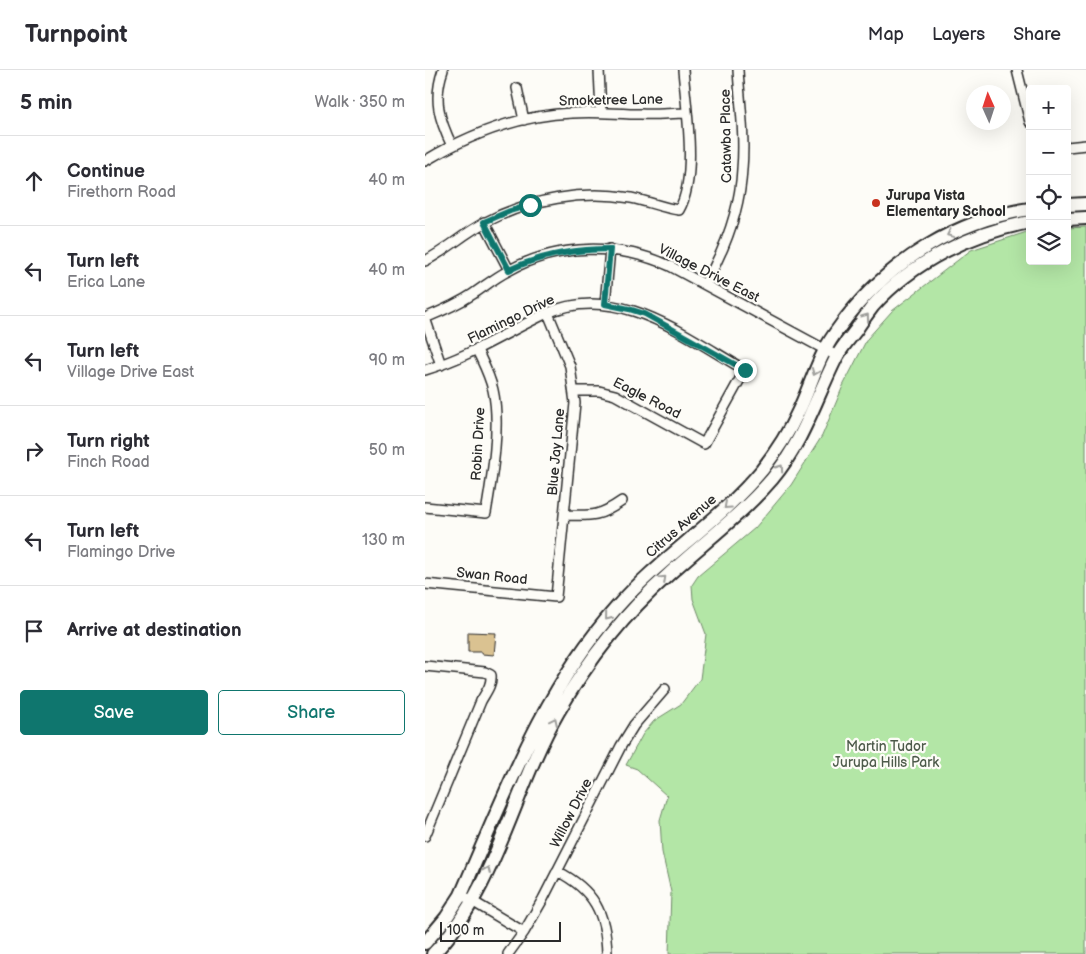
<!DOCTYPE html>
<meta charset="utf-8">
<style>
:root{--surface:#fff;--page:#f7f7f7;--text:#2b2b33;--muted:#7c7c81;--line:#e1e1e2;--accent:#0f766e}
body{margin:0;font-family:"Balsamiq Sans",sans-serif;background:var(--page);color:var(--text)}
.controls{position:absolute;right:15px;top:15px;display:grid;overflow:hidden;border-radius:5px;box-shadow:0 5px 20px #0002}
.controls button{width:45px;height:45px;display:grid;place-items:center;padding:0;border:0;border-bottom:1px solid var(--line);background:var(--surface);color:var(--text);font:25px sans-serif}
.compass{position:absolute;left:541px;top:15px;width:45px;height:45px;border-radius:50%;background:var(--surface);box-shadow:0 5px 20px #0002;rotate:357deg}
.scale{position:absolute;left:15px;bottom:12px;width:121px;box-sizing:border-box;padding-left:5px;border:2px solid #2b2b2b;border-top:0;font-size:14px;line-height:18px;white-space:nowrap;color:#2b2b2b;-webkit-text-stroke:4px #fdfcf7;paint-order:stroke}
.stop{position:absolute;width:15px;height:15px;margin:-11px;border:4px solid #0f766e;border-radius:50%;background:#fff}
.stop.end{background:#0f766e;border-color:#fff;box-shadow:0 1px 5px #0008}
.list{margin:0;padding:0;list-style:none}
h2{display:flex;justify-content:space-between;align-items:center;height:65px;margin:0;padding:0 20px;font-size:21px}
h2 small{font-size:16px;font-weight:400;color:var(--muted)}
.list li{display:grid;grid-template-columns:32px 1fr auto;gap:15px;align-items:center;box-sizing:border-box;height:90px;padding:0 20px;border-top:1px solid var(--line)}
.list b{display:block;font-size:19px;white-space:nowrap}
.list p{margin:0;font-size:16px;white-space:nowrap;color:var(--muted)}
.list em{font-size:16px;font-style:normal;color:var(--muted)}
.actions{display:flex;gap:10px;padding:15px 20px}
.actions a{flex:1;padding:11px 0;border:1px solid var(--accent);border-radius:5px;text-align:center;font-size:18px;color:var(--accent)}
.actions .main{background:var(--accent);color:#fff}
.icon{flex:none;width:28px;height:28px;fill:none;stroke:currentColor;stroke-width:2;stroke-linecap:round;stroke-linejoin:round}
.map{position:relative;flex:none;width:661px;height:884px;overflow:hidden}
header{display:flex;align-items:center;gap:30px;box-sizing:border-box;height:70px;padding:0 25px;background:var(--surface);border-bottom:1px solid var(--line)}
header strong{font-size:24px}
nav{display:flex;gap:28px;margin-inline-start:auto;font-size:18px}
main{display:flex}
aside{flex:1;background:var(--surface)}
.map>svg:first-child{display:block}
.green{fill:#b3e6a6;stroke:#6f8868}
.building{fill:#dac291;stroke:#2b2b2b}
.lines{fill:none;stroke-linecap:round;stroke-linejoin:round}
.street-casing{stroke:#2b2b2b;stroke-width:12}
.secondary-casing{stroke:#2b2b2b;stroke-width:16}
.street{stroke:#fdfcf7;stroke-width:9}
.secondary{stroke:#fdfcf7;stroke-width:12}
.oneway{stroke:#9e9e9b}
.route{stroke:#0f766e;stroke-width:6}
.poi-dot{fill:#c8321e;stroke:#fdfcf7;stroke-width:2}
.labels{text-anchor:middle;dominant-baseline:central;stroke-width:4.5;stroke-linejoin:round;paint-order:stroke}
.street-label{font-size:14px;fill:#2b2b2b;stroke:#fdfcf7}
.poi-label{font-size:14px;font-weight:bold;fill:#2b2b2b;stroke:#fdfcf7;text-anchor:start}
.park-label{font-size:14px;fill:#4d5a4a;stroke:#fdfcf7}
</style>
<header>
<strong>Turnpoint</strong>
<nav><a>Map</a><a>Layers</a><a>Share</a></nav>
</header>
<main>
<aside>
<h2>5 min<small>Walk · 350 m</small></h2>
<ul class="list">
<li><svg class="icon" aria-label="ahead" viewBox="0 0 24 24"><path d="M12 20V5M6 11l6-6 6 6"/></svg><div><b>Continue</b><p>Firethorn Road</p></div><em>40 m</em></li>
<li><svg class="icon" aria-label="left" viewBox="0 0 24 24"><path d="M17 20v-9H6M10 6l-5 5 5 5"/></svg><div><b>Turn left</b><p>Erica Lane</p></div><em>40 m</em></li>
<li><svg class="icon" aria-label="left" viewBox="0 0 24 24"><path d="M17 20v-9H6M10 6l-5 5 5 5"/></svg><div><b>Turn left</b><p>Village Drive East</p></div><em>90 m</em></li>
<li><svg class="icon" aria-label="right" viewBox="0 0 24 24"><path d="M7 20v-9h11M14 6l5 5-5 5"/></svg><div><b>Turn right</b><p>Finch Road</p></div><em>50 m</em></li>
<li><svg class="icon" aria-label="left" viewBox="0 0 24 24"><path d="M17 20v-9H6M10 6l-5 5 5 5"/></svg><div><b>Turn left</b><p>Flamingo Drive</p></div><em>130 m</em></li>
<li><svg class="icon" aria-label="arrive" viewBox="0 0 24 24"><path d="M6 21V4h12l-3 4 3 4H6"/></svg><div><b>Arrive at destination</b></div></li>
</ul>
<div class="actions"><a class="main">Save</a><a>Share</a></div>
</aside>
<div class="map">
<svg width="661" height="884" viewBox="0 0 661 884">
<rect width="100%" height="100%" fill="#fdfcf7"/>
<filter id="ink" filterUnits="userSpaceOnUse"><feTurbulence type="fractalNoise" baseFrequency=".02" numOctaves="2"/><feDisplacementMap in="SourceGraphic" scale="10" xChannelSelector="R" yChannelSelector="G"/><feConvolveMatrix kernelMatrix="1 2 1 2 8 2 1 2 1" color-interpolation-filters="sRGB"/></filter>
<g filter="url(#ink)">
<!-- green -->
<path class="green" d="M661,157v727h-417l2,-62 -9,-40 -2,-32 7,-24 -30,-27 -11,-4 17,-31 11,-13 27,-17 19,-25 6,-45 -13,-35 -1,-14 6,-9 57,-48 36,-43 31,-49 21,-50 24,-47 25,-28 79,-61 59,-19v30h37v-33z"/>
<!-- building -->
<path class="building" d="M43,562l28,1 -2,22 -12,-1v-2h-14z"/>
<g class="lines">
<!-- street casing -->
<g class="street-casing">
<path id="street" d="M18,0c-10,29 -4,49 9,76
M174,0l2,42
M592,0l13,52
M92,18l7,32
M642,77l19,-2
M0,91c45,-27 95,-46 147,-48 23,-2 46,1 69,1 15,1 30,-1 46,-1
M59,152l25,48
M0,191c22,-11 39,-28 61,-39 44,-23 97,-32 145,-24 16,3 32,10 48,12 19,-33 7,-103 4,-140
M280,214c20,-35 35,-73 37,-115 3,-33 -2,-66 -4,-99
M180,234l5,-55
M0,248c17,-7 33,-14 48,-24 12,-8 23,-17 35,-23 50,-28 111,-28 162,-5l167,90
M0,248l16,47
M0,300c46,-14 78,-36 120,-56 72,-33 140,22 200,56l-41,74 -89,-49 -16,-4h-25
M0,437l61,6c6,-36 15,-88 7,-123 -3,-14 -10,-27 -16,-40
M140,445c27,1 34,2 57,-14
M0,514l131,13 19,-194 -5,-37 -22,-53
M0,596l60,6 6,3c1,10 -5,17 -10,26l-56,135
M132,801c37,19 49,42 50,83
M42,828l57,34
M83,884l16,-22 19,-33 78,-153 13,-21 31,-36"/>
</g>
<!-- secondary casing -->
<g class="secondary-casing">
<path id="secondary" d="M642,135l19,-1
M642,149l19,-1
M0,873l21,-25 15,-23c44,-100 82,-205 156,-288 44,-50 103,-86 145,-137 14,-18 27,-38 36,-58 10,-20 16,-41 26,-60 5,-12 15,-24 23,-35 45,-57 110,-97 183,-108
M8,884c64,-66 80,-164 125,-242 29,-50 66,-98 110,-137 35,-32 73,-60 104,-96 31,-37 43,-79 64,-121 5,-10 13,-19 20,-28 5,-8 11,-16 17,-24 40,-45 99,-73 157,-84"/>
</g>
<!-- street -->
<use href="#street" class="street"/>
<!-- secondary -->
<use href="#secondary" class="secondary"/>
</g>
<!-- one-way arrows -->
<defs><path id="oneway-chevron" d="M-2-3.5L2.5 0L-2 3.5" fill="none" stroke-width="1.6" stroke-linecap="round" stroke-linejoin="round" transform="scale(1.25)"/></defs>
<g class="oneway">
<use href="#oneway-chevron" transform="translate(525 164) rotate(155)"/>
<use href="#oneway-chevron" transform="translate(441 247) rotate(-54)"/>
<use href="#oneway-chevron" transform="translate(390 302) rotate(113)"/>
<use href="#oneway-chevron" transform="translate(355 398) rotate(-55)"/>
<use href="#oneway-chevron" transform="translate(302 436) rotate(138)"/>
<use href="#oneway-chevron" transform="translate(238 509) rotate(-43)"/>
<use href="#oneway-chevron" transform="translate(183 547) rotate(129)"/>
<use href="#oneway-chevron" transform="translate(129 651) rotate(-64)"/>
<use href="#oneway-chevron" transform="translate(62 800) rotate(-66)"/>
</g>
</g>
<g class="lines" filter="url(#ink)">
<!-- route -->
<path class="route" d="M105,135l-20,6 -26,11 25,48c32,-15 64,-21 101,-21l-5,55 24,5 16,5 100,56"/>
</g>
<!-- markers -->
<circle class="poi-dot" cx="451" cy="133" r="5"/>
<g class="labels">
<!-- street labels -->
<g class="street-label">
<text transform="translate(186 30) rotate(-1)">Smoketree Lane</text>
<text transform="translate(301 66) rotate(-91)">Catawba Place</text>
<text transform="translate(284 203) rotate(27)">Village Drive East</text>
<text transform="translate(86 249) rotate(-26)">Flamingo Drive</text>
<text transform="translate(222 328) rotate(27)">Eagle Road</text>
<text transform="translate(53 374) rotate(-87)">Robin Drive</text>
<text transform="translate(131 382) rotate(-85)">Blue Jay Lane</text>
<text transform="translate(256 456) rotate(-41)">Citrus Avenue</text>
<text transform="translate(67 506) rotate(6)">Swan Road</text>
<text transform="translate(146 743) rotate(-63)">Willow Drive</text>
</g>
<!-- poi labels -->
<g class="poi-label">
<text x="461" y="125">Jurupa Vista<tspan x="461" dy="16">Elementary School</tspan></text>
</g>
<!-- park labels -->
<g class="park-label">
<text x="461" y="676">Martin Tudor<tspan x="461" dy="16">Jurupa Hills Park</tspan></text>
</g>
</g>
</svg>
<div class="controls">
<button>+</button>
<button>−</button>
<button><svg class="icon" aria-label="locate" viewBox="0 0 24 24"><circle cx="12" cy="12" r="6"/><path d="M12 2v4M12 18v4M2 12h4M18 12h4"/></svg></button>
<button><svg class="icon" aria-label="layers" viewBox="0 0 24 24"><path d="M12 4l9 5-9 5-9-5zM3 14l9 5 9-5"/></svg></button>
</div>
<svg class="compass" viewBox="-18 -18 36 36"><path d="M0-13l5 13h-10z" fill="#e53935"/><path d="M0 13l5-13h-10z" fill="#7c7c81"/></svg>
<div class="scale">100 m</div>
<div class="stop" style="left:105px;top:135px"></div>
<div class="stop end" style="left:320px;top:300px"></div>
</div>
</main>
